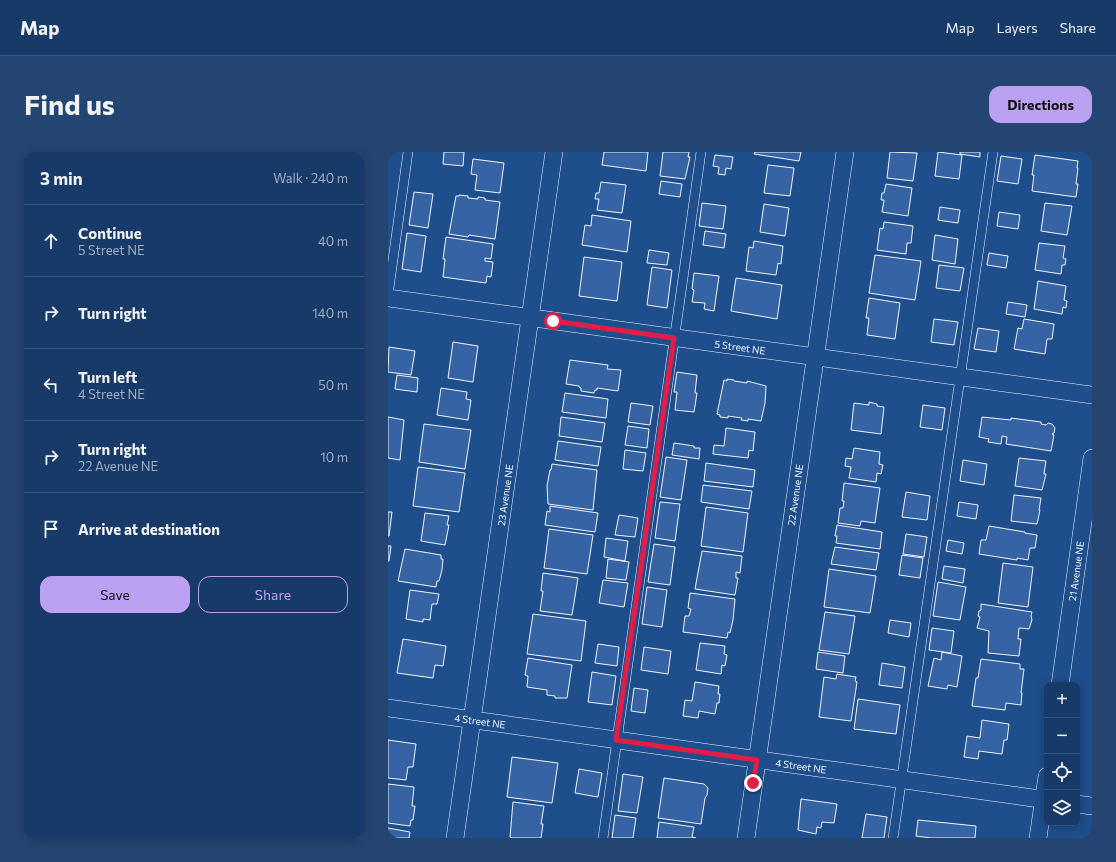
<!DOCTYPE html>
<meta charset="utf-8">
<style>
:root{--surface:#173a69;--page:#244571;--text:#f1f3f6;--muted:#9eadc0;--line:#36547d;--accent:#bca0f2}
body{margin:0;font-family:Commissioner,sans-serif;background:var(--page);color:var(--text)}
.controls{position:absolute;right:12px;bottom:12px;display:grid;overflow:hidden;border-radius:8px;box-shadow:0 2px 10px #0003}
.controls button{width:36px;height:36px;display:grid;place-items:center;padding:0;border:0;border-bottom:1px solid var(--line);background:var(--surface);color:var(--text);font:20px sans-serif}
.stop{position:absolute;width:12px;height:12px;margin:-9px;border:3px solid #e11d48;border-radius:50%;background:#fff}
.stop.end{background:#e11d48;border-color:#fff;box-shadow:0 1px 4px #0008}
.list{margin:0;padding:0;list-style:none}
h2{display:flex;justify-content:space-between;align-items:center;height:52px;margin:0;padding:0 16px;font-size:17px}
h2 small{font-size:13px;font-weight:400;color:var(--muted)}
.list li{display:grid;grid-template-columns:26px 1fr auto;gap:12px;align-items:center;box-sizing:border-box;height:72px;padding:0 16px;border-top:1px solid var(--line)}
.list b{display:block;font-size:15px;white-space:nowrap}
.list p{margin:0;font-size:13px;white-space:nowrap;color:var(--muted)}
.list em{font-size:13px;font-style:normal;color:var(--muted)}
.actions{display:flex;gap:8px;padding:12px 16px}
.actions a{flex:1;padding:9px 0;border:1px solid var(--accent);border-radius:12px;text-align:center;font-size:14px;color:var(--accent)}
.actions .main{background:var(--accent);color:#111}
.icon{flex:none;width:22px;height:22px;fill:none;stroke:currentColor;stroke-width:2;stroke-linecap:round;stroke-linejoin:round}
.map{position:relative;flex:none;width:704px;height:686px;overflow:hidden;border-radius:12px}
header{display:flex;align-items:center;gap:24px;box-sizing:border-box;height:56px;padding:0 20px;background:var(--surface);border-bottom:1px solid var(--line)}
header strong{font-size:19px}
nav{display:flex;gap:22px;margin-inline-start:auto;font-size:14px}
.intro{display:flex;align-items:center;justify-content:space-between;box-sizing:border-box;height:96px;padding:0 24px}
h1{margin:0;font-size:28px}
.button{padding:10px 18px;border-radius:12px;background:var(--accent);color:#111;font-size:14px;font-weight:700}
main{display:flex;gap:24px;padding:0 24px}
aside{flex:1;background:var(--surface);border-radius:12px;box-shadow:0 2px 10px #0003}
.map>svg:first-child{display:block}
.building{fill:#3563a3;stroke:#f2f6ff}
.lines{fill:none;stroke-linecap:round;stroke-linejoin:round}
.service-casing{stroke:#f2f6ff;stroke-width:10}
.minor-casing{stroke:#f2f6ff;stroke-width:18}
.service{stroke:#1f4e8c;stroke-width:9}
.minor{stroke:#1f4e8c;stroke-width:17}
.route{stroke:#e11d48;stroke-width:5}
.labels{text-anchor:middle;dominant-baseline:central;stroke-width:3;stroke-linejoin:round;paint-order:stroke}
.street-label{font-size:10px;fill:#f2f6ff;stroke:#1f4e8c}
</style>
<header>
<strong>Map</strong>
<nav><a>Map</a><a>Layers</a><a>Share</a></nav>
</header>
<div class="intro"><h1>Find us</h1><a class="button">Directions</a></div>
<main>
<aside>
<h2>3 min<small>Walk · 240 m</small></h2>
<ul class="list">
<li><svg class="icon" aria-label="ahead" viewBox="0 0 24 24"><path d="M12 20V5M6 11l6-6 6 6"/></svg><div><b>Continue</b><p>5 Street NE</p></div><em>40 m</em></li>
<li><svg class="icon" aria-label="right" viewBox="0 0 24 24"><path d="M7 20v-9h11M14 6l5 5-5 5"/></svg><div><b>Turn right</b></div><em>140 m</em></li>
<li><svg class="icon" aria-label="left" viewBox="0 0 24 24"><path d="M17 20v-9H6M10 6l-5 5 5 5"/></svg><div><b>Turn left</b><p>4 Street NE</p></div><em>50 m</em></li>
<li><svg class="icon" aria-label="right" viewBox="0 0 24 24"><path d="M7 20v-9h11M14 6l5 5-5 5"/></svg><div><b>Turn right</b><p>22 Avenue NE</p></div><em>10 m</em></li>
<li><svg class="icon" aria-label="arrive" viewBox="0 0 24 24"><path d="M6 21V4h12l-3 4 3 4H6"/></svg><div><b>Arrive at destination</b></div></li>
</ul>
<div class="actions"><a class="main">Save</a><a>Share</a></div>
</aside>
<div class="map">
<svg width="704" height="686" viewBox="0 0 704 686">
<rect width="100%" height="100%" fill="#1f4e8c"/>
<!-- building -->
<path class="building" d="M56,0h20l-1,14 -20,-2z
M216,0h44l-2,19 -44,-6z
M275,0h26l-1,5h2l-5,22 -25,-3z
M367,0h46l-2,9 -45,-7z
M502,0l27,1 -4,28 -26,-3z
M550,0l24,3 -3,24 -24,-3z
M572,0h20v5l-20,-3z
M327,3l18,2 -2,12 -5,-1 -1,7 -7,-1 1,-7 -6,-1z
M647,3l43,6 -1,7h1l-2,16h2l-2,13 -44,-6 2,-16h-2z
M613,4l21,3 -4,25 -21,-3z
M85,7l31,4 -4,30 -25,-3 2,-15 -6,-1z
M380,13l26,3 -4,28 -26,-3z
M273,29l21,3 -2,13 -21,-3z
M213,30l25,3 -4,28 -25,-3 2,-11h-4l1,-6h3z
M498,32l26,4 -4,28 -26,-4 2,-12h-3l1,-7h2z
M26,40l19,2 -5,34 -19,-3z
M71,43l9,1v2l10,1v-2l7,1v2l15,2 -5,37 -26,-4 -1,2 -19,-3 7,-38h3z
M314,51l24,3 -3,23 -24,-3z
M657,51l27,3 -5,29 -26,-4z
M376,52l25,4 -4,28 -25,-4z
M552,55l20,3 -2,13 -20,-3z
M611,60l21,3 -2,14 -21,-3z
M204,63l39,6 -4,31 -45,-7 3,-20 6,1z
M496,70l29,4 -2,17h-4l-1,11 -29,-4 3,-22 3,1z
M317,79l21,3 -2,14 -21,-3z
M19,81l19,3 -5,36 -19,-3z
M547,83l23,4 -3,25 -23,-4z
M58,85l47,7 -2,15 -6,-1v3l8,1 -2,15 -4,-1 -1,7 -43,-6 2,-18h-2z
M366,89l29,5 -2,18 -3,-1 -2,12 -30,-4 3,-24 4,1z
M651,91l26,3 -2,12 3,1 -1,6h-3l-1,9 -26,-4z
M261,98l20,3 -2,12 -20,-2z
M601,101l19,3 -2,12 -19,-3z
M487,103l46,6 -6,39 -46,-7z
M196,105l38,5 -5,39 -38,-5z
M551,113l25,3 -4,23 -24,-3z
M264,115l20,3 -5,38 -20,-3z
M306,121l25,3 -5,35 -10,-2 1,-6 -13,-1 2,-12 -2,-1z
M348,126l46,7 -5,34 -46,-8z
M650,129l28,5 -2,14 3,1 -1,7 -3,-1 -1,7 -28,-5z
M481,146l31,5 -5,36 -28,-4 2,-17h-3z
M620,150l19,3 -2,12 -19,-3z
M546,167l24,3 -4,23 -23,-3z
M636,167l30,5 -2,15h-5l-2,15 -31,-5 4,-21 4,1z
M590,176l21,3 -3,21 -22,-3z
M65,190l25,4 -5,36 -25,-4z
M1,195l26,4 -4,24 -23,-3z
M182,208l38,5 -1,4 14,1 -3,21 -21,-3v2h-2l-1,3 -13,-2v-3l-2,-1v-1l-13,-2z
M289,220l20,3 -2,18h2l-3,19 -19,-2 2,-18h-3z
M9,223l21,3 -1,14 -22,-3z
M339,227l7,1v1l13,2v-2l19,5 -1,17 -4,18 -13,-2v2l-7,-1 1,-2 -14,-2v2l-8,-1v-2l-3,-1 7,-34 3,1z
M53,236l26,4 -1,7 5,1 -3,20 -31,-5z
M177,241l43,6 -2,19 -44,-6z
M481,250l8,2v2l7,1 -3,27 -30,-4 3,-27 15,2z
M243,251l22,3 -3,19 -22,-3z
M535,253l22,3 -3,22 -22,-3z
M0,265l16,3 -4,40 -12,-2z
M173,265l44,6 -3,19 -43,-6z
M594,265l29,3v-2l30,4v2l5,1 2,-2 4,1 3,4 -1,5 -2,1 2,1 -3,16 -45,-7 1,-7 -5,-1 -1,8 -13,-2 1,-3 -10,-2z
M36,272l47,6 -6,39 -46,-7z
M240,274l21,3 -2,19 -22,-3z
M338,276l29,4 -2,19 -4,-1 -1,8 -35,-4 1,-9 10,1z
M170,289l43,6 -3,19 -43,-6z
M286,291l20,3v2h6l-1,11 -27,-4z
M466,296l26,4 -1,12 4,1 -2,9 -4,-1 -1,9 -27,-4 2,-11 -6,-1 1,-8 6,1z
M237,298l21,3 -3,18 -20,-2z
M278,305l21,3 -6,40 -21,-3z
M631,306l27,3 -2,13h2l-4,16 -27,-4z
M575,308l24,4 -3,21 -24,-4z
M318,311l49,7 -2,17 -49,-6z
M164,312l45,6 -4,40 -45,-6 -1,-18 3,-16h1z
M30,315l47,6 -6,39 -46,-6z
M456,331l36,5 -5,35 -14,-2 -1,5 -22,-3 2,-15h3l1,-7h-2z
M315,333l49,6 -3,18 -48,-7z
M518,340l24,4 -3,24 -25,-3z
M626,343l27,3 -2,12h1l-3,14 -26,-3z
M272,350l20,2 -5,37 -20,-3z
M571,350l19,3 -2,14 -19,-3z
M162,354l48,7 -3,19 -50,-7 2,-14 3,1z
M318,355l42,6 -5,39 -42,-6z
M0,360h4l-3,24h-1z
M37,361l24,3 -2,9h2l-4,20 -24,-4z
M231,363l19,3 -3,19 -20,-2z
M449,373l45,7 -2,17 -44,-6 1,-7h-2z
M601,374l36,6v1l12,2 -2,13h-5l-2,12 -11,-2v2l-38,-6 2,-14h5z
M161,377l44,6 -6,39 -43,-6z
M518,382l21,3 -3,20 -21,-3z
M218,386l22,3 -3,20 -21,-4z
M560,388l16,3 -2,11 -16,-3z
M266,392l21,3 -5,38 -22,-3z
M0,394h3l-2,15h-1z
M447,395l44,6 -3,17 -45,-6z
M17,397l36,6v4h2l-1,11 -3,11h-2l-1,6 -38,-6z
M314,399l40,5 -2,17 -4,-1v6h2l-3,17 -40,-6z
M514,403l21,3 -3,20 -21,-3z
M220,407l21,3 -3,18 -20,-2z
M615,411l30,4 -5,40 -30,-4z
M556,414l21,3 -2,14 -21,-4z
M441,417l47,7 -6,37 -46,-6z
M155,421l35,5 -6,37 -32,-4 3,-20h-2z
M215,428l25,3 -4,24 -25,-4z
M550,430l28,5 -6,33 -27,-4z
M259,435l20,3 -5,37 -20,-3z
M22,438l29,4 -2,10h-5l-2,16 -7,-1v3l-17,-3z
M302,441l45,6 -2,21 -3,13 -2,-1 -1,6 -44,-6 2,-16h4l2,-7 -3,-1z
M593,452l51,8 -1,4 1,4 -3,9 -10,-1 -1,11h3l-2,17 -31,-3 1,-22 -12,-3 3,-11 -2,-1 1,-5 2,-1z
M437,460l30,4 -6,38 -30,-4z
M145,462l53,7 -5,40 -54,-7z
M502,468l21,3 -2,14 -21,-4z
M544,476l22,3 -3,22 -22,-3z
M15,487l43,7 -3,20 -8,-1 -2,13 -36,-5z
M312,491l25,3 -1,8 3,1 -2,11 -3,-1 -1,9 -25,-4z
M210,492l21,3 -2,19 -22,-3z
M256,495l27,4 -3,23 -27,-4z
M430,500l27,4 -2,17 -27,-4z
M554,500l20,4 -5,31 -9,-2 -1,4 -19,-3 6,-28 7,2z
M140,506l44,7 -5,33h-12v-2l-8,-1v-5l-20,-3 1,-11 -3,-1z
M593,507l39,5v5h4l-3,24h1l-1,12 -15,-2 -1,7 -33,-4 4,-28h2z
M494,511l23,4 -3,21 -23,-3z
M204,520l24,4 -4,29 -24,-3z
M449,522l19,3 -1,4 2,1 -6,39 -32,-4 5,-40 12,2z
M307,530l24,4 -1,8h2l-1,9h-2l-2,11 -16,-3 -1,7 -15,-2 2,-16 7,1z
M246,536l14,2 -3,23 -14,-2z
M470,547l42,6 -4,29 -42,-5z
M594,568l27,4 -2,16h-3l-2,14 -23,-3 -1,8 -14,-2 3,-21 13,2z
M0,588l28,4 -3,23h-5l-2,13 -18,-2z
M124,605l46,6 -6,40 -45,-6z
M191,617l23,4 -4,24 -23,-4z
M235,622l20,3 -6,36 -19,-2z
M276,626l40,6 4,4 -1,7 -2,3 -4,26 -43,-6z
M0,632l26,3 -2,19h3l-2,14h-2l-1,6 -22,-3z
M413,647l36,5 -3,19 -12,-1 -1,6 -4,-1 -1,7 -18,-4z
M125,650l31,4 -3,18h2l-2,14h-29l-2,-1z
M478,662l21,3 -3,21h-22z
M227,663l21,3 -3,20h-21z
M530,668l58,6 -1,12h-44l-15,-2z
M271,670l35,5 -2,10 4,1h-39z
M0,676l22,4 -1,6h-21z"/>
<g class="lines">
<!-- service casing -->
<g class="service-casing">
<path id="service" d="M0,143l20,-143
M215,686l98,-686
M505,686l100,-686"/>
</g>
<!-- minor casing -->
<g class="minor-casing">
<path id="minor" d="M0,146l704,97
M672,533l32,-227
M0,556l659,92
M689,652l15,2
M67,686l99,-686
M358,686l99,-686
M650,686l9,-62"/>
</g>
<!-- service -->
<use href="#service" class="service"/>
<!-- minor -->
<use href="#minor" class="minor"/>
</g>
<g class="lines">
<!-- route -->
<path class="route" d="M165,169l121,17 -58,402 141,20 -4,23"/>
</g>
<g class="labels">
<!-- street labels -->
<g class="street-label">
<text transform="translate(352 195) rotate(8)">5 Street NE</text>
<text transform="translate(117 343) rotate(-82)">23 Avenue NE</text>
<text transform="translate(407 343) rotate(-82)">22 Avenue NE</text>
<text transform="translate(688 419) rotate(-82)">21 Avenue NE</text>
<text transform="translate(92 569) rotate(8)">4 Street NE</text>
<text transform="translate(413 614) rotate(8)">4 Street NE</text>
</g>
</g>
</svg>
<div class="controls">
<button>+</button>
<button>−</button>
<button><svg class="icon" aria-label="locate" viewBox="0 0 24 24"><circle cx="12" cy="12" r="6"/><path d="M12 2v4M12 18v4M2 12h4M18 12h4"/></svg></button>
<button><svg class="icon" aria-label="layers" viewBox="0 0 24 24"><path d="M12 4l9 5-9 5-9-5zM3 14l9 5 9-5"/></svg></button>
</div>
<div class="stop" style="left:165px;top:169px"></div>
<div class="stop end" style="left:365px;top:631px"></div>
</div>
</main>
